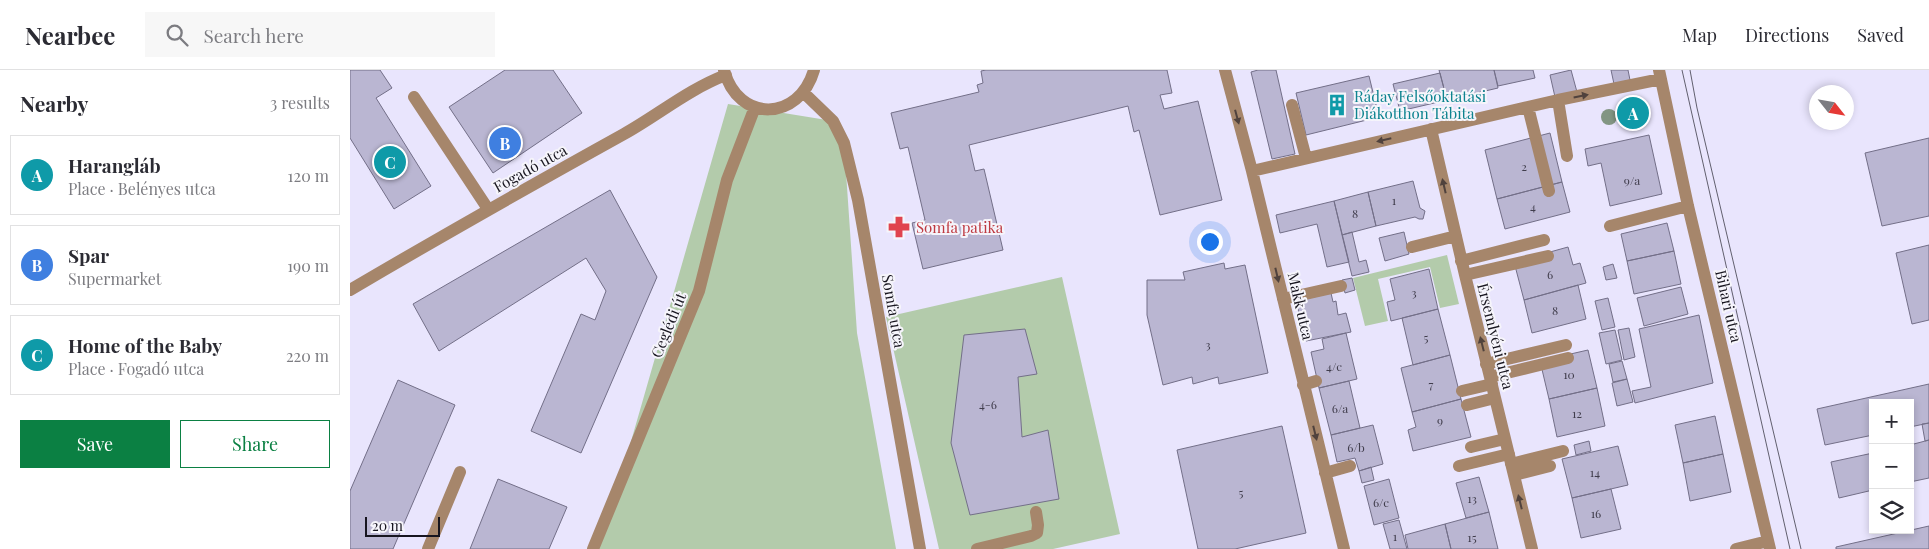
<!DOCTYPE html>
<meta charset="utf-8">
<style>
:root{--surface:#fff;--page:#f7f7f7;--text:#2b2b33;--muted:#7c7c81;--line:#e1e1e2;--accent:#0b8043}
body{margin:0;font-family:"Playfair Display",serif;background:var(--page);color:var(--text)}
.controls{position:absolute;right:15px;bottom:15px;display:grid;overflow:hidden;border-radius:0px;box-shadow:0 2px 8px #0003}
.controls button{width:45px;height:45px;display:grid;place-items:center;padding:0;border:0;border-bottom:1px solid var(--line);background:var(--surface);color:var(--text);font:25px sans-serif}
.compass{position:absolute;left:1459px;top:15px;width:45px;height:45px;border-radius:50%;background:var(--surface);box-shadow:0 2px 8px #0003;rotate:121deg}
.scale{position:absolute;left:15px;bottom:12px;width:75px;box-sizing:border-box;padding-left:5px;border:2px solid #17151f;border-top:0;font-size:14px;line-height:18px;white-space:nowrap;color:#17151f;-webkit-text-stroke:4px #f6f5fb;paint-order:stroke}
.you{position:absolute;left:859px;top:171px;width:18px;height:18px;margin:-12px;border:4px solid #fff;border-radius:50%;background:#1a73e8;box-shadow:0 0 0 8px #1a73e833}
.badge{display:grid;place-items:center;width:32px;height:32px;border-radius:50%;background:var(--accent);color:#fff;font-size:16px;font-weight:700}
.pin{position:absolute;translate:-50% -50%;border:2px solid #fff;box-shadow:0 1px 5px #0006}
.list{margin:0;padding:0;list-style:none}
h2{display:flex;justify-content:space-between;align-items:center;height:65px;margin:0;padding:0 20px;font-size:21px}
h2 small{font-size:16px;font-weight:400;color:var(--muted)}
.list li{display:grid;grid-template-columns:32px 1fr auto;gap:15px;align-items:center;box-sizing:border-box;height:80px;margin:0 10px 10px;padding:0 10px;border:1px solid var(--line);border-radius:0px}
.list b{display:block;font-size:19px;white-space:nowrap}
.list p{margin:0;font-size:16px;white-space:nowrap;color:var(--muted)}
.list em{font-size:16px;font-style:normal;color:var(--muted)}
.actions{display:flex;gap:10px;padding:15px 20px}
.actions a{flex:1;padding:11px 0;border:1px solid var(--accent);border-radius:0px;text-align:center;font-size:18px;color:var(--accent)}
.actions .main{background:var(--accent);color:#fff}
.icon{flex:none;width:28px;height:28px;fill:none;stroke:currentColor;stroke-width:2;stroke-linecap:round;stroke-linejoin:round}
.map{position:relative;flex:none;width:1579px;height:479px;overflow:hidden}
header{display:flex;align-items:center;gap:30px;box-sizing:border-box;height:70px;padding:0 25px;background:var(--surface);border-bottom:1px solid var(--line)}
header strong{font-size:24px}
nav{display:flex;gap:28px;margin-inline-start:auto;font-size:18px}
.search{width:350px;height:45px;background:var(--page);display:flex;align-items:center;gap:12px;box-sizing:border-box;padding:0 18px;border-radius:0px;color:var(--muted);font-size:19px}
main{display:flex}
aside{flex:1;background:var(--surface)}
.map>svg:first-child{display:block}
.green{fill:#b3cbab}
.building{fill:#bab6d2;stroke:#736f88}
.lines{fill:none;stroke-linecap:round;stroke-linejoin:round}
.minor{stroke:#a6866b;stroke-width:12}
.tram{stroke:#615f6e;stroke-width:1}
.tree{fill:#829583}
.oneway{fill:#50423d}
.labels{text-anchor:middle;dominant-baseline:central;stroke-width:4;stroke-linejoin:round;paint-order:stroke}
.number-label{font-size:12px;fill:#403d4c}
.culture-label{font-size:15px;fill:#0d838f;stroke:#f6f5fb;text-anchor:start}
.street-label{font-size:15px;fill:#17151f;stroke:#f6f5fb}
.health-label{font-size:15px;fill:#be3a42;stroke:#f6f5fb;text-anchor:start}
</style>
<header>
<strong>Nearbee</strong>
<div class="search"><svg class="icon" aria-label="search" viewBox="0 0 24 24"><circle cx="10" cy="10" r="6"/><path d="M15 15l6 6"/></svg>Search here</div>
<nav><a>Map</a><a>Directions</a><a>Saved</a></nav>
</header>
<main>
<aside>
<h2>Nearby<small>3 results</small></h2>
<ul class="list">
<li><span class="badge" style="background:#0f9aa8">A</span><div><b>Harangláb</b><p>Place · Belényes utca</p></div><em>120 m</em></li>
<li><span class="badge" style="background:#3f7fe0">B</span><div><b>Spar</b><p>Supermarket</p></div><em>190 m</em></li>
<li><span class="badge" style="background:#0f9aa8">C</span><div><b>Home of the Baby</b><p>Place · Fogadó utca</p></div><em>220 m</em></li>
</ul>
<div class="actions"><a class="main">Save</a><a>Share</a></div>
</aside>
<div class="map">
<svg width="1579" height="479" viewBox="0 0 1579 479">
<rect width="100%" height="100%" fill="#e9e5fd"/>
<!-- green -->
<path class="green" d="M378,34l105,17 11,22 13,190 39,216h-303l22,-52z
M1097,185l12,49 -19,4 -10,-41 -52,12 10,42 -23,5 -12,-48z
M712,207l58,257 -67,15h-114l-53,-232z"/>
<!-- building -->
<path class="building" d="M0,0h30l12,18 -16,10 55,88 -37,23 -44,-71z
M155,0h48l29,43 -89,60 -44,-66z
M636,0h181l5,23 -12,2 4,14 34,-8 24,99 -62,15 -21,-85 -5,2 -6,-26 -159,39 6,26 9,-2 19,81 -80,19 -11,-46 13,-3 -17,-73 -8,2 -9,-36 88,-21 -2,-7 6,-2 -2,-12z
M908,0h18l19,84 -23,5 -21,-87z
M1089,0h55l4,18 -51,12z
M1144,0h39l2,8 -37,8z
M1221,0l6,22 -22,5 -5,-22z
M1261,0h17l2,10 -16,4z
M1090,3l7,27 -47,11 -7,-27z
M1019,6l10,41 -73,18 -10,-42z
M1288,35l3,13 -13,3 -3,-13z
M1200,63l12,49 -65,17 -12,-49z
M1299,65l13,59 -52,12 -9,-43 -13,3 -3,-17z
M1579,68v78l-47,10 -17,-73z
M1063,111l7,27 5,3 -2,8h-4l-4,-2 -39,9 -8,-34z
M1212,112l8,30 -65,17 -8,-30z
M260,120l47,87 -76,176 -50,-22 50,-117 14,6 11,-29 -20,-33 -147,93 -26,-47z
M1018,122l8,34 -34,9 -8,-34z
M984,131l15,61 -22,5 -10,-43 -37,9 -4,-18z
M1317,153l7,28 -47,10 -6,-27z
M1002,162l7,30 7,-2 3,12 -17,4 -10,-41z
M1054,162l5,22 -24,7 -6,-23z
M1579,175v75l-17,4 -16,-71z
M1218,177l5,18 7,-2 6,20 -62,17 -10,-38z
M1324,181l7,33 -47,10 -7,-33z
M874,193l1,6 20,-4 23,108 -49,11 -1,-7 -25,7 -1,-7 -29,8 -16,-70v-35h38l-2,-8z
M1263,194l4,14 -11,2 -3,-13z
M1079,199l9,40 -47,12 -4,-19 8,-2 -5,-21z
M1002,208l3,12 -10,3 -3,-13z
M1228,215l8,34 -54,14 -8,-33z
M1331,217l7,27 -44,12 -7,-28z
M981,223l2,9 3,-1 2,14 8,-2 5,19 -45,9 -10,-40z
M1258,228l7,29 -13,3 -7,-29z
M1088,239l12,46 -37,10 -11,-47z
M1349,245l14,68 -78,20 -3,-12 19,-4 -12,-58z
M1279,258l6,29 -11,3 -6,-30z
M675,259l12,45 -19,3 4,60 26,-7 11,69 -89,16 -19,-72 13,-108z
M1265,260l7,30 -16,4 -7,-31z
M996,263l11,46 -38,9 -8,-36 13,-3 -2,-10z
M1238,280l9,38 -48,11 -9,-38z
M1100,285l11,44 -49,13 -11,-44z
M1272,291l5,18 -14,3 -4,-18z
M1277,309l6,23 -16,4 -5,-23z
M48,310l57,25 -62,144h-43v-58z
M999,311l11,47 -29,7 -12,-47z
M1579,314v39l-19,4v-24h-37v32l-48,10 -8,-36z
M1247,318l8,38 -48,11 -8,-38z
M1111,329l10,38 -58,14 -5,-21 8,-3 -4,-15z
M1365,346l8,38 -40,9 -8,-38z
M1579,353v17l-4,1 -3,-17z
M1023,355l10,39 -24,7 -4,-13 -18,4 -6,-27z
M932,356l24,107 -71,16h-37l-21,-99z
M1579,370v38l-19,4v-37z
M1239,371l2,10 -15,4 -2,-10z
M1268,376l10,39 -56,13 -10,-39z
M1523,383v37l-34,8 -8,-36z
M1373,384l8,38 -41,9 -7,-38z
M1021,397l3,13 -12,3 -3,-12z
M1129,407l10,35 -23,6 -10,-35z
M148,409l69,28 -18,42h-79z
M1039,409l10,39 -25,7 -10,-39z
M1261,419l10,40 -40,9 -9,-40z
M1139,442l9,37h-47l-6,-25z
M1049,450l8,29h-17l-7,-25z
M1095,454l6,25h-43l-3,-14z
M1579,456v23h-93v-2z"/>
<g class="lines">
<!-- minor -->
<path class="minor" d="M374,0c14,53 75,52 90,0
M875,0l27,101 92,378
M1309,0l29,136 82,343
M454,23l29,28 11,22 14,57 62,349
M64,27l74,112
M1208,30l9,56
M942,35l14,53
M1178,37l21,84
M1081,59l34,146 67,274
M902,101l306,-71 103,-21
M1260,156l78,-20
M1062,177l44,-11
M1111,191l83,-21
M1115,205l83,-19
M0,220c90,-53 182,-105 274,-156 34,-19 65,-45 102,-59
M933,229l58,-13
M1136,294l80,-19
M1140,307l78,-19
M953,315l13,-4
M1112,321l30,-7
M1117,335l28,-7
M1121,377l34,-8
M1161,394l52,-13
M1109,396l50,-12
M975,403l25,-7
M1164,405l36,-9
M78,479l32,-77
M243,479l106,-258 28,-111 28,-73
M627,479l54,-13 6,-3 1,-8 -2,-13
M1386,479l32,-8"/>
<!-- tram -->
<path class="tram" d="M1332,0l108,479
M1340,0l7,38 104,441"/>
</g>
<!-- trees -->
<circle class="tree" cx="1259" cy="47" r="8"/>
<!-- one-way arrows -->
<defs><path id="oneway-solid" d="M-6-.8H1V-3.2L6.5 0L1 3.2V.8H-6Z" transform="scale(1.25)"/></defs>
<g class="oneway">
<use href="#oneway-solid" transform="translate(1231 26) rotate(-11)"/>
<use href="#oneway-solid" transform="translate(887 47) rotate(75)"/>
<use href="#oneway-solid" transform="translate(1034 70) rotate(167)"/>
<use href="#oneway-solid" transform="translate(1094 116) rotate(-103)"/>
<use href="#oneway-solid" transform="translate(927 205) rotate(77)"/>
<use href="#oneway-solid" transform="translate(1132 274) rotate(-104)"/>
<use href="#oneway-solid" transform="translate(965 363) rotate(76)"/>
<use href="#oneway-solid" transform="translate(1170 432) rotate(-104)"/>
</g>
<!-- icons -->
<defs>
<g id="building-bare" transform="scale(1.725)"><path d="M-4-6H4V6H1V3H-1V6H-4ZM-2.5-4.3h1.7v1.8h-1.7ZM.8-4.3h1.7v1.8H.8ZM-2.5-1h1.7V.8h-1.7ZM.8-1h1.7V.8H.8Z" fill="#0f9aa8" stroke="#f6f5fb" stroke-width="2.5" paint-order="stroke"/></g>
<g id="pharmacy-bare" transform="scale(1.725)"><path d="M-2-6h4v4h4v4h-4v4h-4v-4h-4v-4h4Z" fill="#e0444e" stroke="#f6f5fb" stroke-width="2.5" paint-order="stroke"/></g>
</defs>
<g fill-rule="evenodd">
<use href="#building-bare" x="987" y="35"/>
<use href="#pharmacy-bare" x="549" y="157"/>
</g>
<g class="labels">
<!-- number labels -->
<g class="number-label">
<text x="1174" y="96">2</text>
<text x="1282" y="110">9/a</text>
<text x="1044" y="130">1</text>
<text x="1183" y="136">4</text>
<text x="1005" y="143">8</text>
<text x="1200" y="204">6</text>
<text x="1064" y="222">3</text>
<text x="1205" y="240">8</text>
<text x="1076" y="267">5</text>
<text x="858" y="274">3</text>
<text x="984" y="296">4/c</text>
<text x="1219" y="304">10</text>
<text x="1081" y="314">7</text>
<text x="638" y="334">4-6</text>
<text x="990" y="338">6/a</text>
<text x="1227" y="343">12</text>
<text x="1090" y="350">9</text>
<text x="1006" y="377">6/b</text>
<text x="1245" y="402">14</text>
<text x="891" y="422">5</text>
<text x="1122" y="428">13</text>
<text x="1031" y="432">6/c</text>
<text x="1246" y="443">16</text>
<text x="1045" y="466">1</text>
<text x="1122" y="467">15</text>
</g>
<!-- culture labels -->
<g class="culture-label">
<text x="1004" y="26">Ráday Felsőoktatási<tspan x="1004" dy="17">Diákotthon Tábita</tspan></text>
</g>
<!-- street labels -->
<g class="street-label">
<text transform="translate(180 98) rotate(-29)">Fogadó utca</text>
<text transform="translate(951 236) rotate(77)">Makk utca</text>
<text transform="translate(1379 236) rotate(77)">Bihari utca</text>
<text transform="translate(544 241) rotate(80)">Somfa utca</text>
<text transform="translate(318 255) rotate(-68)">Ceglédi út</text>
<text transform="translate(1146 266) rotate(76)">Érsemlyéni utca</text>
</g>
<!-- health labels -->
<g class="health-label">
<text x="566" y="157">Somfa patika</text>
</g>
</g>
</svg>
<div class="controls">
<button>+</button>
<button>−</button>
<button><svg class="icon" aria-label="layers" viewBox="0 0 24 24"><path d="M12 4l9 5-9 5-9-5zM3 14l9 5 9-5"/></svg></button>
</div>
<svg class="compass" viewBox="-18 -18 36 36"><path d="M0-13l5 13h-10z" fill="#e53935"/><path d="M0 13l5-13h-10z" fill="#7c7c81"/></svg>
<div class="scale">20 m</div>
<div class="you"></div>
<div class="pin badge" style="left:1283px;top:43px;background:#0f9aa8">A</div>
<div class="pin badge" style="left:155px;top:73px;background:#3f7fe0">B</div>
<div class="pin badge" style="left:40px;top:92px;background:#0f9aa8">C</div>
</div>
</main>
